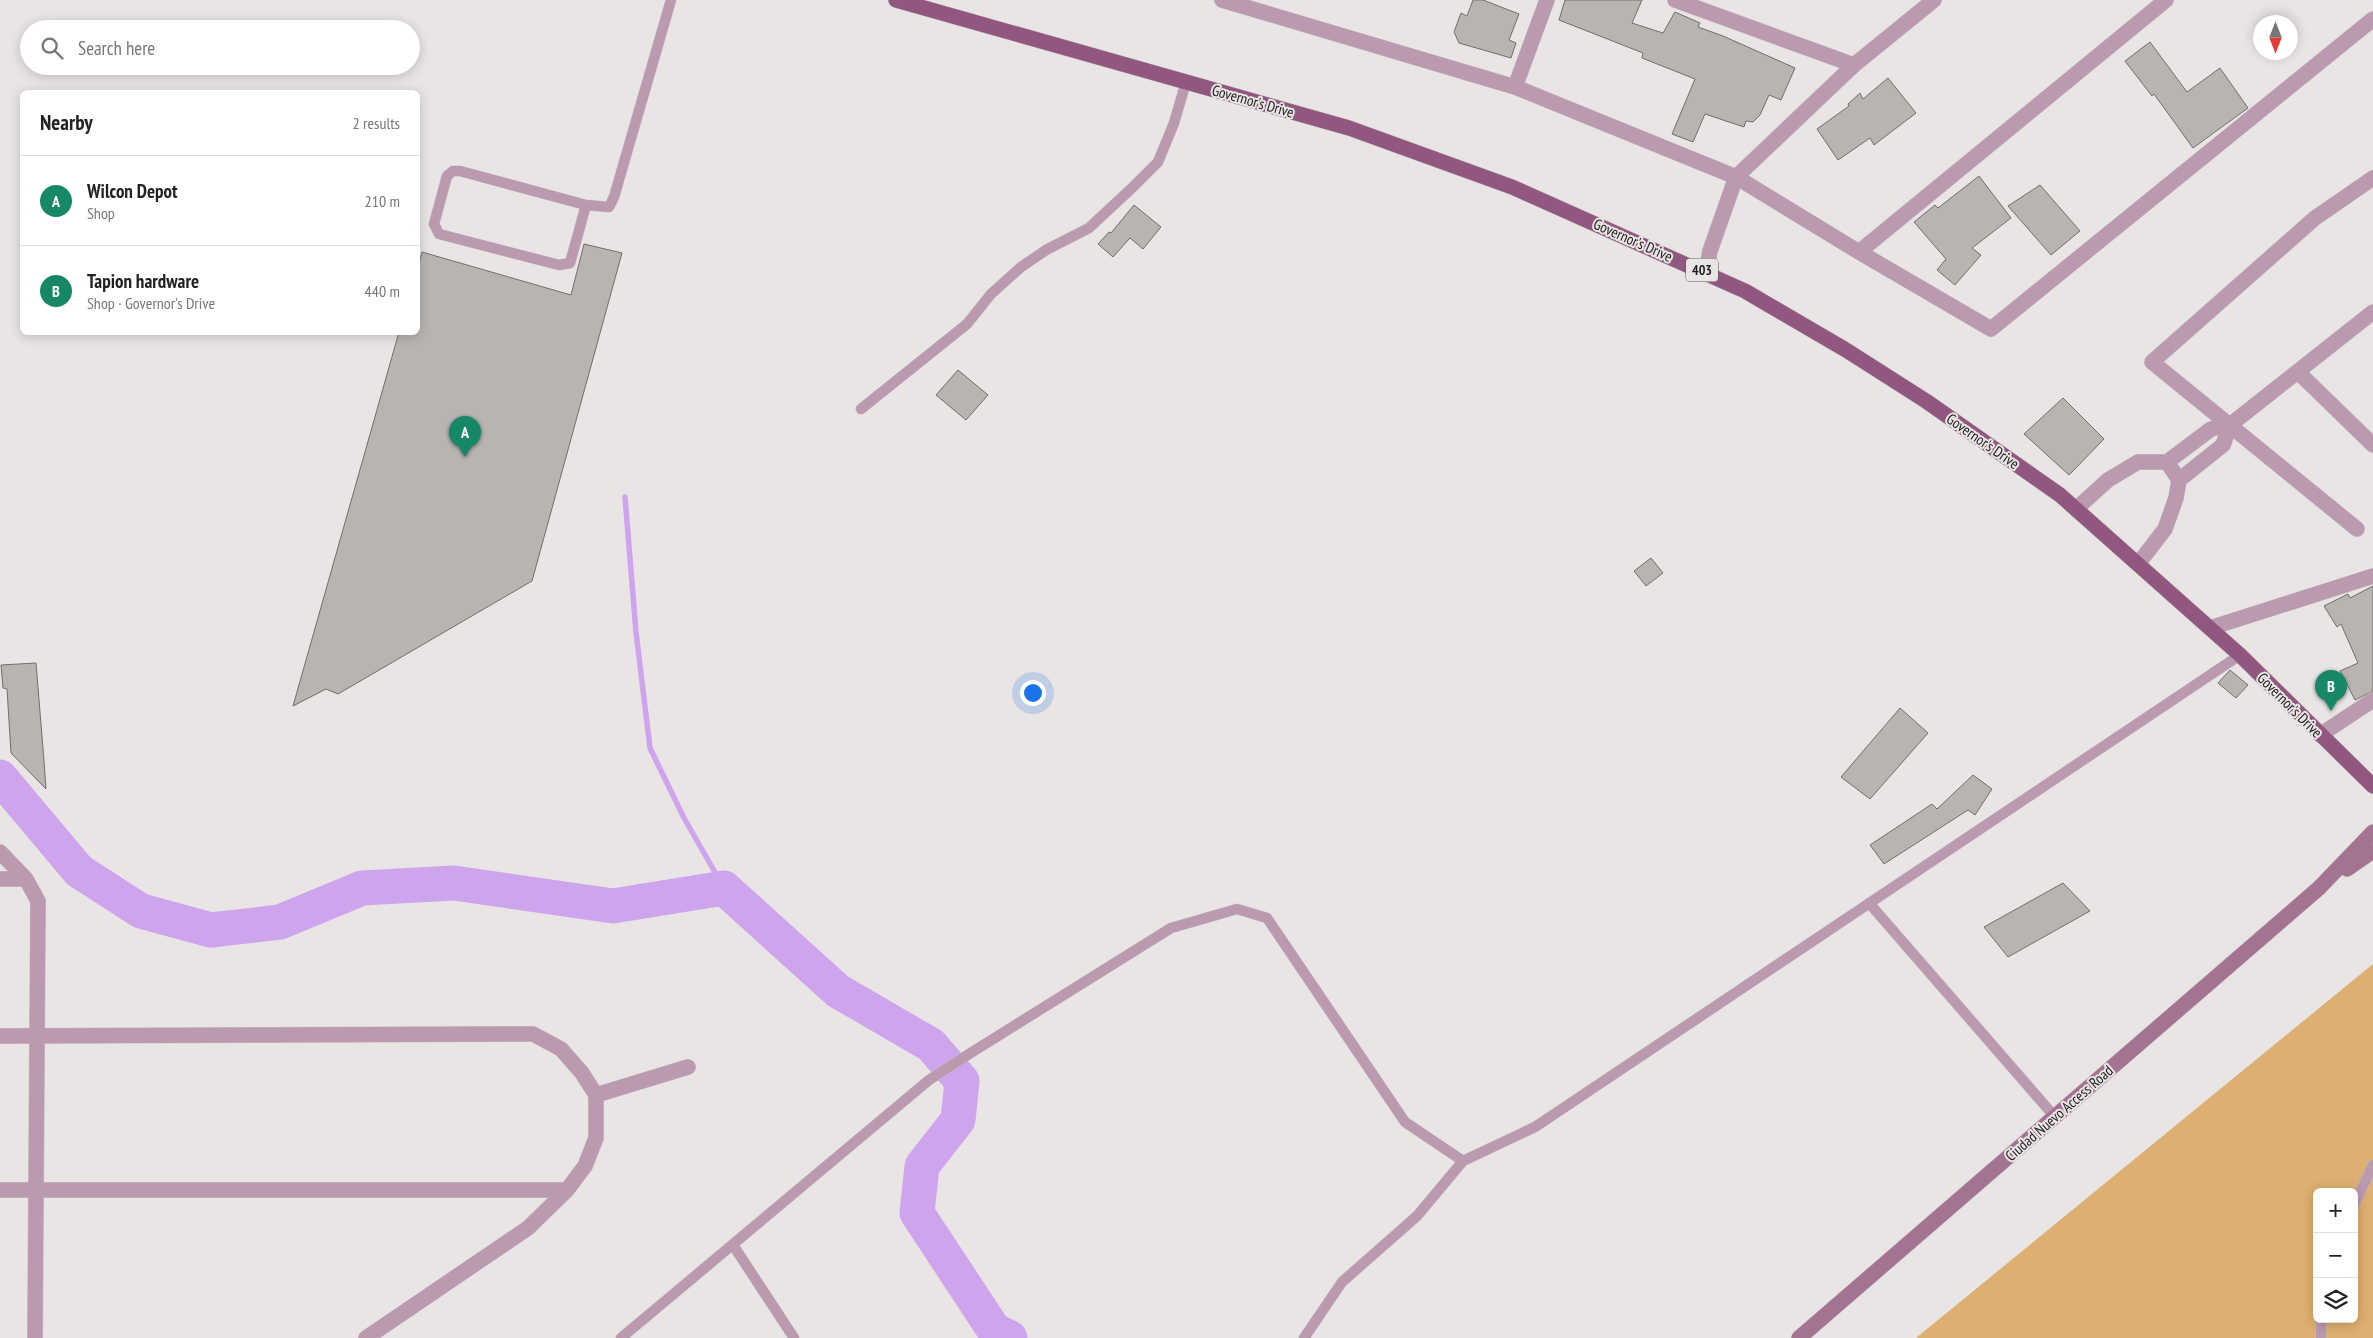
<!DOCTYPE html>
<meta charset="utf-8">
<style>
:root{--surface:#fff;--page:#f6f6f6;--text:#222;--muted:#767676;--line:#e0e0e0;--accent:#168868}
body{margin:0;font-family:"PT Sans Narrow",sans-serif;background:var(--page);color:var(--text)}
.controls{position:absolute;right:15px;bottom:15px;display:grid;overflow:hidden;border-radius:8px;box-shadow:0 2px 12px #0003}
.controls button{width:45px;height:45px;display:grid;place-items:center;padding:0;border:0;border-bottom:1px solid var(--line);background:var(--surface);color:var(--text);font:25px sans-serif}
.compass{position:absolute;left:2253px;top:15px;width:45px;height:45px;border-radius:50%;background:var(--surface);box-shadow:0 2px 12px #0003;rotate:180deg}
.you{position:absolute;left:1032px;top:692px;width:18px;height:18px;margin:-12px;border:4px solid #fff;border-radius:50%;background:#1a73e8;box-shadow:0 0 0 8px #1a73e833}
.badge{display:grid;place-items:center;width:32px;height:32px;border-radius:50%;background:var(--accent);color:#fff;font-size:16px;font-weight:700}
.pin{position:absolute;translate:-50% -41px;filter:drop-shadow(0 1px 2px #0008)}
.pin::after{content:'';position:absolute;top:26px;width:18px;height:15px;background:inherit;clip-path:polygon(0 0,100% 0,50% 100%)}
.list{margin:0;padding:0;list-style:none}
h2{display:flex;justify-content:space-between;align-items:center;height:65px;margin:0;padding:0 20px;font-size:21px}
h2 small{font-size:16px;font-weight:400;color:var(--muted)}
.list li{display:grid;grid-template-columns:32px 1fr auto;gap:15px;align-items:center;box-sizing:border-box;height:90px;padding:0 20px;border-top:1px solid var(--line)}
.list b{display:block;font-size:19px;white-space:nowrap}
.list p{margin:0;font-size:16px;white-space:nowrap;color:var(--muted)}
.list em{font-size:16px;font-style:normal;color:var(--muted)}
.icon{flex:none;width:28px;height:28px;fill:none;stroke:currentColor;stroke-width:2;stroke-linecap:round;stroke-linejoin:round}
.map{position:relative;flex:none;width:2373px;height:1338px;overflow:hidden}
.search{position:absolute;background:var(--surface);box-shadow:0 2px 12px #0003;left:20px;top:20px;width:400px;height:55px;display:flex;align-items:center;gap:12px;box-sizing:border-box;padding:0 18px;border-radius:28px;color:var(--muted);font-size:19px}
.panel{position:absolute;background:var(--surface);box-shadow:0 2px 12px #0003;left:20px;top:90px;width:400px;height:245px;border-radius:8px}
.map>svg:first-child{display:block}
.green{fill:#ddaf70;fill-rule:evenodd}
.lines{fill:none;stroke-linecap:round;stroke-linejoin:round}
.stream{stroke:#cea5ed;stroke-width:5.5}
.river{stroke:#cea5ed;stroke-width:35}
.building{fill:#b7b4b2;stroke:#726e6d}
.lane-casing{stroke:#c4c1c1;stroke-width:11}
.street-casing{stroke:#c4c1c1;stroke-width:16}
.secondary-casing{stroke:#c4c1c1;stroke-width:16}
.primary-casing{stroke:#c4c1c1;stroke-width:16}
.lane{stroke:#bb99ae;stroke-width:10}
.street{stroke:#bb99ae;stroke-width:15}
.secondary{stroke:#a47392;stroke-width:15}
.primary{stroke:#92577e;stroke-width:15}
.labels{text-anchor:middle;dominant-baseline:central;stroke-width:4;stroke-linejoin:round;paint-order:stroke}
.shield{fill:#e9e5e5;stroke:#5a5858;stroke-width:1}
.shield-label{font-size:14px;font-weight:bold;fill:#1c1b1b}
.street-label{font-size:15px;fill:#1c1b1b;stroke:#e9e5e5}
</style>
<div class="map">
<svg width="2373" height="1338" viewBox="0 0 2373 1338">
<rect width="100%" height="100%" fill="#e9e5e5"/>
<!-- green -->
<path class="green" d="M2373,964v374h-457zM2317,1192h37v127h-37z"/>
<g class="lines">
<!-- stream -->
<path class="stream" d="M625,497l11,135 14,116 34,70 40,70"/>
<!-- river -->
<path class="river" d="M0,777l79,94 62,40 70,19 69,-8 82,-34 92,-5 159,23 111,-18 114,103 93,54 31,36 -4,39 -36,46 -5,47 77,117 16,8"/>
</g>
<!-- building -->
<path class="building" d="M1473,0h10l36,14 -10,26 7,3 -5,15 -52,-15 -5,-11 7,-19 6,3z
M1565,0h77l-10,23 31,10 12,-21 25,11 -2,4 25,9 72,32 -14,32 -12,-5 -9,20 -7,7 -7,-1 -2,6 -39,-13 -12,28 -21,-8 23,-55 -53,-21 1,-5 -84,-33z
M2150,42l37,50 33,-24 28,40 -55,40 -39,-54 -2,2 -27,-35z
M1888,78l28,35 -42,32 -4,-7 -32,22 -21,-31 32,-23 -1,-2 12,-11 3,6z
M1979,176l32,42 -39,30 9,7 -26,30 -18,-15 9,-11 -32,-37 21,-17 3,3z
M2040,185l40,46 -29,24 -43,-49z
M1134,205l27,22 -18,22 -13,-11 -17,19 -15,-13 11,-12 2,1z
M584,244l38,9 -90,328 -194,113 -12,-5 -33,17 106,-374h19v-66l4,-14 149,43z
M958,370l30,25 -22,25 -30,-25z
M2063,398l41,41 -35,36 -45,-41z
M1651,558l12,15 -17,13 -12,-15z
M2373,586v105l-18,9 -15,-29 18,-8 -17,-39 -4,3 -13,-21 24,-12 2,4z
M36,663l8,98 2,28 -35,-36 -4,-64 -4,-1 -2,-23z
M2230,670l18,15 -12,13 -18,-15z
M1900,708l28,25 -58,66 -29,-22z
M1973,775l19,14 -17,26 -7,-5 -84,54 -14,-19 62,-41 5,5z
M2063,883l27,28 -82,46 -24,-30z"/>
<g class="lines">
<!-- lane casing -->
<g class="lane-casing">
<path id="lane" d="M586,205l-16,58 -11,2 -120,-31 -5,-10 13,-48 6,-5h7l126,34 23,2 5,-10 57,-197
M861,409l106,-85 24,-30 30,-27 25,-17 43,-22 44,-41 25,-25 16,-39 12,-41
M1869,903l186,214
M2354,1205l19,-40
M733,1245l61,93
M621,1338l308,-258 40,-26 202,-126 66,-19 30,9 138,204 58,39
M1304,1338l38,-56 75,-66 46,-55 72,-34 705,-472
M2321,1338v-19"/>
</g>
<!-- street casing -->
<g class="street-casing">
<path id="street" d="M1222,0l293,87 221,90 -26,74 -4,21
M1675,0l179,65
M1934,0l-80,65 -118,112 123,75 132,77 382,-310
M1515,87l32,-87
M1859,252l307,-252
M2298,372l75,73
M2167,462l44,-33 19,-4 143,-113
M2179,480l44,-35 7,-20
M2076,509l32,-29 30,-18h29l12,18 -3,18 -11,31 -27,35
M2357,529l-205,-167 163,-144 58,-40
M2210,628l163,-52
M2320,735l53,-35
M0,852l26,27 12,22 -3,437
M0,879h26
M0,1036l533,-2 28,15 21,24 14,22v43l-11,28 -18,24 -39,38 -162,110
M596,1095l92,-28
M0,1190h567"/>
</g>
<!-- secondary casing -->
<g class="secondary-casing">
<path id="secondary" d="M2347,869l26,-18
M1799,1338l520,-450 54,-56"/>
</g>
<!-- primary casing -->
<g class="primary-casing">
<path id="primary" d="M896,0l453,128 163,59 233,104 101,59 80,51 134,94 180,160 133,131"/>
</g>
<!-- lane -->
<use href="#lane" class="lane"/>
<!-- street -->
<use href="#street" class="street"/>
<!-- secondary -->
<use href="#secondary" class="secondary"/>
<!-- primary -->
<use href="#primary" class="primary"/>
</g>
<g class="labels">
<!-- shield labels -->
<rect class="shield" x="1686" y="258.5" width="32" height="23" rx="4"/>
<g class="shield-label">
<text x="1702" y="270">403</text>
</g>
<!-- street labels -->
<g class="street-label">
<text transform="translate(1253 101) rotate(16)">Governor's Drive</text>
<text transform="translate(1633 240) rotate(24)">Governor's Drive</text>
<text transform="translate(1983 441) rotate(35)">Governor's Drive</text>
<text transform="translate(2290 705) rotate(45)">Governor's Drive</text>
<text transform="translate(2059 1113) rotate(-41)">Ciudad Nuevo Access Road</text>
</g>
</g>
</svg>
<div class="controls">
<button>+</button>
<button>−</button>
<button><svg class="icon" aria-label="layers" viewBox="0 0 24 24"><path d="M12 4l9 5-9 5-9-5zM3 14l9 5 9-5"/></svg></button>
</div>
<svg class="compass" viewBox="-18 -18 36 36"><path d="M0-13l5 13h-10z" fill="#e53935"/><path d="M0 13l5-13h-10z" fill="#767676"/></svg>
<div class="you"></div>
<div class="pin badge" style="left:465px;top:457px">A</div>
<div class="pin badge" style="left:2331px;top:711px">B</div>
<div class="search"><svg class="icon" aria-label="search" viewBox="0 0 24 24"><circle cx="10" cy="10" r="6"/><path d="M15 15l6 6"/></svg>Search here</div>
<section class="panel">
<h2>Nearby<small>2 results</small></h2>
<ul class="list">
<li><span class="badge">A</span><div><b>Wilcon Depot</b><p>Shop</p></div><em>210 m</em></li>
<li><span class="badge">B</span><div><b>Tapion hardware</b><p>Shop · Governor's Drive</p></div><em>440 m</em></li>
</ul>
</section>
</div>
